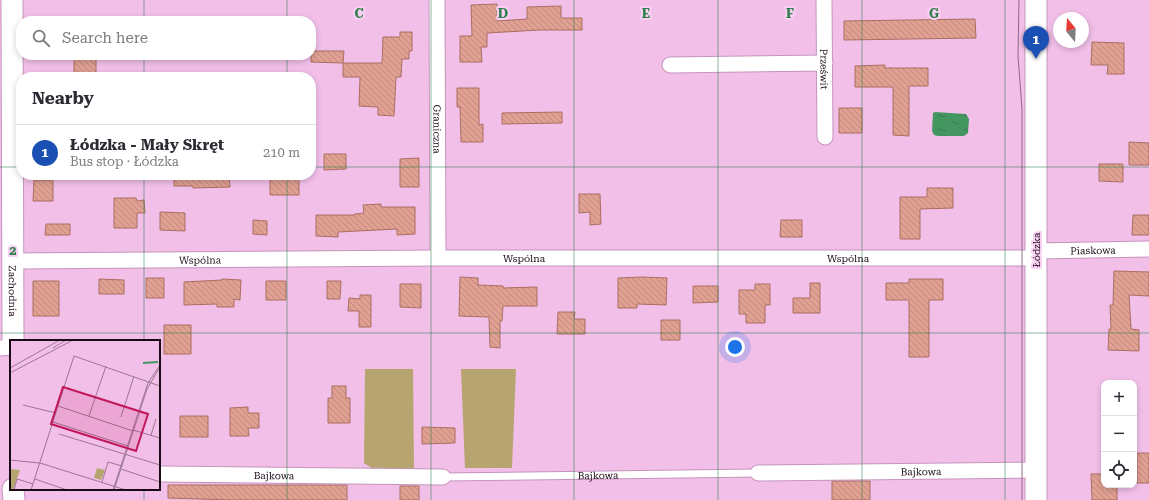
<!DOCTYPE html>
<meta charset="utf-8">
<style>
:root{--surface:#fff;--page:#f7f7f7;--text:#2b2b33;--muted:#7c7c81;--line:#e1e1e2;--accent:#0b8043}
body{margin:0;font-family:"Roboto Serif",serif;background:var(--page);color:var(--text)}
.controls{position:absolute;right:12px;bottom:12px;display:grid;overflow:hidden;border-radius:8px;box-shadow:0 2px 6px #0003}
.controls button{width:36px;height:36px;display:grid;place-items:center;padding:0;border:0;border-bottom:1px solid var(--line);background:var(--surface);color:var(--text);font:20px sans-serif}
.compass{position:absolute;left:1053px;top:12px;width:36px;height:36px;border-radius:50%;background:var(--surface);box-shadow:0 2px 6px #0003;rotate:342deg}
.you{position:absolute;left:735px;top:347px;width:14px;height:14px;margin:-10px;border:3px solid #fff;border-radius:50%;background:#1a73e8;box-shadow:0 0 0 6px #1a73e833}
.badge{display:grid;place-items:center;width:26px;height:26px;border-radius:50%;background:var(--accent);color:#fff;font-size:13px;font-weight:700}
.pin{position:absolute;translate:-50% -33px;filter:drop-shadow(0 1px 2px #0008)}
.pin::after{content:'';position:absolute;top:21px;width:14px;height:12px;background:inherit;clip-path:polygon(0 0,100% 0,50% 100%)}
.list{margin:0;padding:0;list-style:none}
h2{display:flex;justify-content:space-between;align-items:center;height:52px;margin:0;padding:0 16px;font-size:17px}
h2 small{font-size:13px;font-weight:400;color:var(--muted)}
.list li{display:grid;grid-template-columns:26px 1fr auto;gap:12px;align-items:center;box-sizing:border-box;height:56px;padding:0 16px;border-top:1px solid var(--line)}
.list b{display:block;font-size:15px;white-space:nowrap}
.list p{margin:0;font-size:13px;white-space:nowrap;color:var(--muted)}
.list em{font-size:13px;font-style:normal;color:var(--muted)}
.icon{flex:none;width:22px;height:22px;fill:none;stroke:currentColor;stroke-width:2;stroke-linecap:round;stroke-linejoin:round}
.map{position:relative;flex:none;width:1149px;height:500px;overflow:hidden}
.search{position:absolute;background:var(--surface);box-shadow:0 2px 6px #0003;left:16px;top:16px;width:300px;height:44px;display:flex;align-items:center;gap:10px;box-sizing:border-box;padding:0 14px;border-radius:16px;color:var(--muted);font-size:15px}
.panel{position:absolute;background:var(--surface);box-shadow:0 2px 6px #0003;left:16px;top:72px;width:300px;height:108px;border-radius:16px}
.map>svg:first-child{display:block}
.grass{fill:#b6a56e}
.water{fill:url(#water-ripples)}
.building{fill:url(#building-back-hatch);stroke:#aa6e61}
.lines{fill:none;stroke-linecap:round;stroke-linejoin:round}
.lane-casing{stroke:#c594bc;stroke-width:9}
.street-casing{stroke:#c594bc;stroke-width:17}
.secondary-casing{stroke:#c594bc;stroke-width:23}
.lane{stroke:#fff;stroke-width:7}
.street{stroke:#fff;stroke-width:15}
.secondary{stroke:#fff;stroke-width:21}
.tram{stroke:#8d6a86;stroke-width:1}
.grid{fill:none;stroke:#327f4e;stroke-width:1;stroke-opacity:0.55}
.labels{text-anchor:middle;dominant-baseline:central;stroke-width:4;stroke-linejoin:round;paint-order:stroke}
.street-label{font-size:10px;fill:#1a0917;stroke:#fad0f2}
.inset-river{fill:none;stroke:#449661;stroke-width:2}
.inset-road{fill:none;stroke:#9c7695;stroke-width:1}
.view{fill:#c2185b;fill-opacity:0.15;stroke:#c2185b;stroke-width:2}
.inset-edge{fill:none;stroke:#1a0917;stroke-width:2}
.grid-label{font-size:13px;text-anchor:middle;font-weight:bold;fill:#327f4e;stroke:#fad0f2;stroke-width:4;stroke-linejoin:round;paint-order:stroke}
</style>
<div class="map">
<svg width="1149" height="500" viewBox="0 0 1149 500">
<defs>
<pattern id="water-ripples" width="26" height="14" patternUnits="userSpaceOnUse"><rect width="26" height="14" fill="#449661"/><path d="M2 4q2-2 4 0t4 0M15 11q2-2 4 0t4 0" fill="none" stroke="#38794f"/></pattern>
<pattern id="building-back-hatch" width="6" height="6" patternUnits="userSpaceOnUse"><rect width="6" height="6" fill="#e0a092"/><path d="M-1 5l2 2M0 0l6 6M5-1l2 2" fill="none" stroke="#c0887d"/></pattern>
</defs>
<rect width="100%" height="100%" fill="#f2bfe9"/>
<!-- grass -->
<path class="grass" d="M365,369h48l1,101 -38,1 -12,-8z
M461,369h55l-4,99h-47z"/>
<!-- water -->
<path class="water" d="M935,112l31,2 3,5 -1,14 -4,3h-26l-4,-1 -2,-4 1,-18z"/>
<!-- building -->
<path class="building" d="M497,4v17l30,-2v-12l34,-1v12h21v12h-42l-53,3v14h-6l1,15h-22v-26h12l-1,-31z
M975,19l1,19 -132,2v-19z
M400,32h12v19h-3v8h-7l-1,18h-5l-2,39 -16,-1v-8l-19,-1 1,-29h-17v-14h39l1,-26h17z
M1092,42l32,1v31h-17l1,-9h-17z
M311,51h33l-1,12 -32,-1z
M74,55h22v20h-7v2h-15z
M885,65v3h43v18h-19v50l-16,-1v-48h-38v-21z
M457,88h22v37l4,-1v18h-22l-1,-35h-3z
M839,108h23v25h-23z
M562,112v11l-60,1v-11z
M1129,142l20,1v22h-20z
M324,154h22v15l-22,1z
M419,158v29h-19v-28z
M1099,164h24v18l-24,-1z
M174,175h55l1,12 -37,1v-2h-19z
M270,175h29v20h-29z
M34,180h19v21h-20z
M927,188h26v20l-33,1v30h-20v-42h27z
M579,194h21l1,30 -11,1v-13l-11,1z
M114,198h22l1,3 7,-1 1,13h-8v15h-23z
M381,204v3h34v27l-18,1v-6l-59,3v5l-22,-1v-21h39v-1l9,-1 -1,-8z
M160,212l25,1v18l-25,-1z
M1133,215h16v20h-17z
M253,220l14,1v14l-14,-1z
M781,220h21v17h-22z
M46,224h24v11h-25z
M1114,271l35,1v24l-20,-1 2,34 8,1v21l-31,-1 1,-21h2l-1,-24h3z
M460,277l18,1v7l25,1v2l34,-1v19h-34l-1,15h-2v27l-10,-1 -1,-30 -30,-1z
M642,277l25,1 -1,27 -29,-1v4h-19v-30z
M146,278h18v20h-18z
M99,279l25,1v14h-25z
M222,279l19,1 -1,20 -6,-1v8h-17v-3l-33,1v-23l38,-2z
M909,279h34v21h-14v57h-20v-57h-23v-17h23z
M33,281h26v35h-26z
M266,281h20v19h-20z
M327,281h14l-1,18h-13z
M810,283h10v30h-27v-15h17z
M400,284h21v24l-21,-1z
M755,284h15v21h-5v18h-19v-9h-7v-24h16z
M693,286h25v16l-25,1z
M360,295h11v32h-12v-16h-11l1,-13 11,1z
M558,312h17l-1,7h11v15h-28z
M661,320h19v20h-19z
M164,325h27v29h-27z
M332,386h14v12h4v25h-22v-25h4z
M248,407v6h11v15h-11l1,8h-19v-28z
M180,416h28v21h-28z
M422,427l33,1v15l-33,1z
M1137,453h12v30h-12z
M1091,474h13v11h13v15h-25z
M832,481h38v19h-38z
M168,485h179v15h-115l-64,-2z
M400,486h19v14h-19z"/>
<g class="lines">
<!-- lane casing -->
<g class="lane-casing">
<g id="lane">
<path id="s1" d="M443,477l315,-4"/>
</g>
</g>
<!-- street casing -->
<g class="street-casing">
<g id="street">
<path id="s2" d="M437,0l1,258"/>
<path id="s3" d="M824,0l1,137"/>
<path d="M670,65l155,-2"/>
<path id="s4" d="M1036,251l113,-2"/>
<path id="s5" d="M13,261l425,-3h598"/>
<path d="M0,348l11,-1"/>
<path id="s6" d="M758,473l278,-3"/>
<path id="s7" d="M159,474l284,3"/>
</g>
</g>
<!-- secondary casing -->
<g class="secondary-casing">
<g id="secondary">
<path id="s8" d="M12,0l1,341"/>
<path d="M1036,0v500"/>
<path d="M13,489l1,11"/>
</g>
</g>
<!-- lane -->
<use href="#lane" class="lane"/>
<!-- street -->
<use href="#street" class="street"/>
<!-- secondary -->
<use href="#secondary" class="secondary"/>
<!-- tram -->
<path class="tram" d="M1019,0l-1,56 4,53v391"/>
</g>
<!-- grid -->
<path class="grid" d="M144,0v21M287,0v21M431,0v500M574,0v500M718,0v500M862,0v500M1005,0v500M144,55v22M287,55v22M0,167h21M311,167h838M144,175v166M287,175v325M0,333h1149M144,489v11"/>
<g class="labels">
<!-- street labels -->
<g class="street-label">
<text stroke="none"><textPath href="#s3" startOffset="69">Prześwit</textPath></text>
<text stroke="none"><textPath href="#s2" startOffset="129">Graniczna</textPath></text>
<text transform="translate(1036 250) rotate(-90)">Łódzka</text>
<text stroke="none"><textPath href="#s4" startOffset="57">Piaskowa</textPath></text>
<text stroke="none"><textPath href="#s5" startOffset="511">Wspólna</textPath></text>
<text stroke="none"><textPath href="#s5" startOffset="835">Wspólna</textPath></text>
<text stroke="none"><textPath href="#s5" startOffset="187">Wspólna</textPath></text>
<text stroke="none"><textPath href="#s8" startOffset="291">Zachodnia</textPath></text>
<text stroke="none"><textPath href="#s6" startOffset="163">Bajkowa</textPath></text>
<text stroke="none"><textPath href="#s7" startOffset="115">Bajkowa</textPath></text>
<text stroke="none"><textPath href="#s1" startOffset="155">Bajkowa</textPath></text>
</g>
</g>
<!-- overview -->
<g transform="translate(10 340)">
<rect width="150" height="150" fill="#f2bfe9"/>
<path d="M87,128l8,2 -4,10 -7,-2z" fill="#b6a56e"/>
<path d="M0,129l10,1 -7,20h-3z" fill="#b6a56e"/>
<path class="inset-river" d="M133,23l15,-1"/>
<path class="inset-road" d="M43,8l13,-8M0,28l50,-28M0,33l63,-33M13,65l33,8M48,66l75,25M79,76l17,-50M111,77l13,-41M43,82l75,24M123,90l27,8M49,94l101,31M141,95l5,-16M0,120l29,3M30,123l86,27M111,129l39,13M25,139l32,11M92,142l6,-20 14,4M4,150l3,-11 16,5M21,150l43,-134 86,30M103,150l35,-107 12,-18M104,150l33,-101 13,-22"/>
<path class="view" d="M53,47l85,27 -12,37 -85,-27z"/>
<rect width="150" height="150" class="inset-edge"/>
</g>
<g class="grid-label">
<text x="359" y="18">C</text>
<text x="503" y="18">D</text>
<text x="646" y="18">E</text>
<text x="790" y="18">F</text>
<text x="934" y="18">G</text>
<text x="13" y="255">2</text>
</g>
</svg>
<div class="controls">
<button>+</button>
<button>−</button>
<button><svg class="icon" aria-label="locate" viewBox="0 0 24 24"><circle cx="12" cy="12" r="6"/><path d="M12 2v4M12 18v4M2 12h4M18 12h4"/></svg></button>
</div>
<svg class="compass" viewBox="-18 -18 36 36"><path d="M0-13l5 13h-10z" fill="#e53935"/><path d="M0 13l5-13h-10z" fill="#7c7c81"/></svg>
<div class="you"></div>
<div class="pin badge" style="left:1036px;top:59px;background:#1a4fb4">1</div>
<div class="search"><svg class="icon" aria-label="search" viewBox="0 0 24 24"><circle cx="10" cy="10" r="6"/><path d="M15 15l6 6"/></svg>Search here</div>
<section class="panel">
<h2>Nearby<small></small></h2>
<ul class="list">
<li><span class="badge" style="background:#1a4fb4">1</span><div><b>Łódzka - Mały Skręt</b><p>Bus stop · Łódzka</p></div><em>210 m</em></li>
</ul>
</section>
</div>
